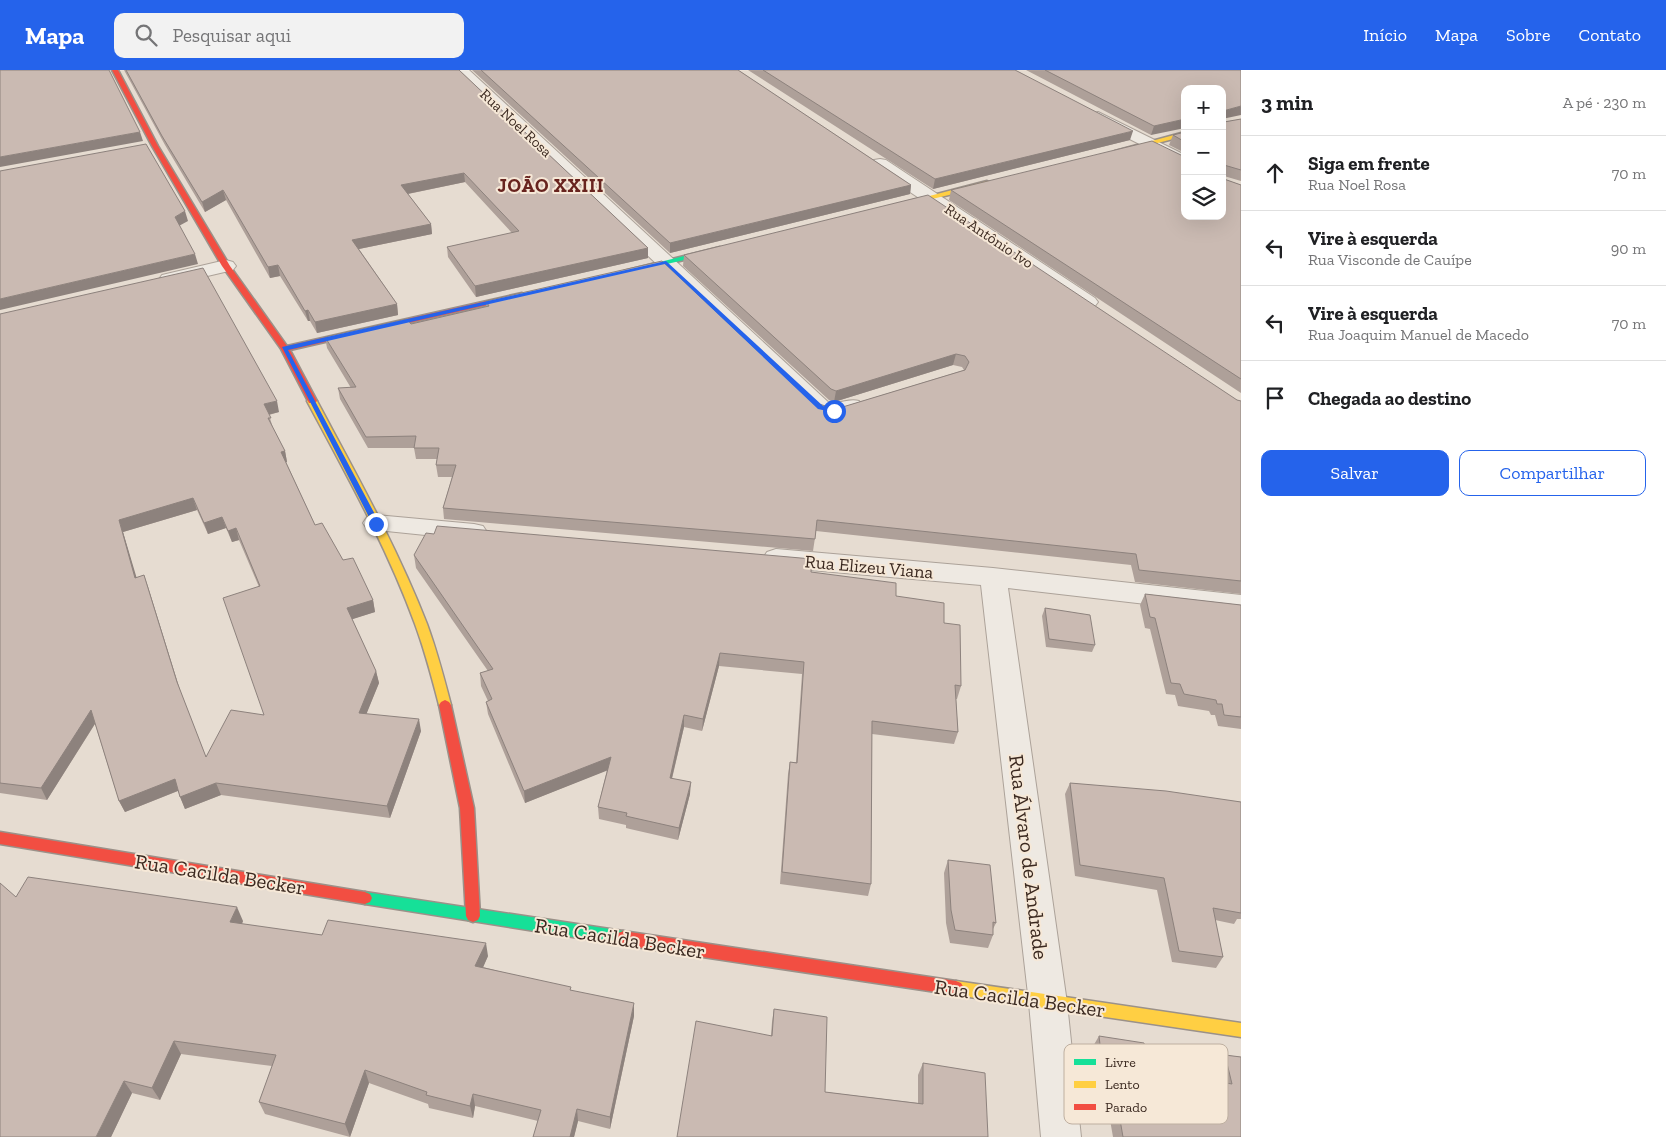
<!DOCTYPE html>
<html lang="pt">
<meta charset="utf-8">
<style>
:root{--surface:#fff;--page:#f2f2f2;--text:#202124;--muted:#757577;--line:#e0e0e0;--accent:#2563eb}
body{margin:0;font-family:"Zilla Slab",serif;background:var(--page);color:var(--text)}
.controls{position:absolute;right:15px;top:15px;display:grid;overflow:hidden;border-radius:10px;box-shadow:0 5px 20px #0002}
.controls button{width:45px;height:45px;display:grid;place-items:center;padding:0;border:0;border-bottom:1px solid var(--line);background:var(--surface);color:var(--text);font:25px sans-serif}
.stop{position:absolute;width:15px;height:15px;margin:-11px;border:4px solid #2563eb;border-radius:50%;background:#fff}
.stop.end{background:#2563eb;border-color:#fff;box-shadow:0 1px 5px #0008}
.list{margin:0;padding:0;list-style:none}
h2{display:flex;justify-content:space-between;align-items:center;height:65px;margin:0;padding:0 20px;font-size:21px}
h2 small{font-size:16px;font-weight:400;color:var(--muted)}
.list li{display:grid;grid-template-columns:32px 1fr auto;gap:15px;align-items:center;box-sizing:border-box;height:75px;padding:0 20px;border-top:1px solid var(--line)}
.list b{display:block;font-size:19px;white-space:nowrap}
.list p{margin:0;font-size:16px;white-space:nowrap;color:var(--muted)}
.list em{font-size:16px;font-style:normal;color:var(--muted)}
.actions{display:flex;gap:10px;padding:15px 20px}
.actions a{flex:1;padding:11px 0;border:1px solid var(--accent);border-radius:10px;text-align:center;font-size:18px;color:var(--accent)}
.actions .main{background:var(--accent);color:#fff}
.icon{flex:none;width:28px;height:28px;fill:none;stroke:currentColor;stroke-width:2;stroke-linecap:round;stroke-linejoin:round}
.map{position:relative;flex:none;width:1241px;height:1067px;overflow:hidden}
header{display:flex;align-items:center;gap:30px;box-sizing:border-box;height:70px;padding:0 25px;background:var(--accent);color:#fff}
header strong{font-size:24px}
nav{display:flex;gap:28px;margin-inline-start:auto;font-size:18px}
.search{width:350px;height:45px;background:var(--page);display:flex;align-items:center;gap:12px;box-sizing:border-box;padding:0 18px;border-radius:10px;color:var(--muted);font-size:19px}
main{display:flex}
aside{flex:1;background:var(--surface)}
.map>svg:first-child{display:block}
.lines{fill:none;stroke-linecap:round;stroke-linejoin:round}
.street-casing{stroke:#aca299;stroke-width:2}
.fast-casing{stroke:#9b9189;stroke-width:3}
.slow-casing{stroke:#9b9189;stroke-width:3}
.jam-casing{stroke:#9b9189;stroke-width:3}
.street{fill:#eee9e2;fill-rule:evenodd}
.fast{fill:#16e098;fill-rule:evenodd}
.slow{fill:#ffcf43;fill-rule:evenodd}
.jam{fill:#f24e42;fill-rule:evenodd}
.wall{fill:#aea099;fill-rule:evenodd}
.shaded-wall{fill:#8d827d}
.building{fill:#cabab2;stroke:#8d827d;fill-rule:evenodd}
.route{fill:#2563eb}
.labels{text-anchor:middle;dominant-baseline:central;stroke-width:4;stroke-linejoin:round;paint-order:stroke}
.far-street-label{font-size:15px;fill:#3b2920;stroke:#f6e8d7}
.street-label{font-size:18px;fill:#3b2920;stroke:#f6e8d7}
.far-district-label{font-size:19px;font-weight:bold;letter-spacing:1px;fill:#68241f;stroke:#f6e8d7}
.near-street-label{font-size:21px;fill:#3b2920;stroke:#f6e8d7}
.key{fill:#f6e8d7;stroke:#beafa0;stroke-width:1}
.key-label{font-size:14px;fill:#3b2920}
</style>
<header>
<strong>Mapa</strong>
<div class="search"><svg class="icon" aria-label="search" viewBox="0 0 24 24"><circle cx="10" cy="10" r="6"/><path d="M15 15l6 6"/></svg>Pesquisar aqui</div>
<nav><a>Início</a><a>Mapa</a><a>Sobre</a><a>Contato</a></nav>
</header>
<main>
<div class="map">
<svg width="1241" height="1067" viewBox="0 0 1241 1067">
<rect width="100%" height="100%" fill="#e6dcd1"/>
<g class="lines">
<!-- street casing -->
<g class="street-casing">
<path id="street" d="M453,0h16l359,332c11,3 20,-4 31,-1l3,5c-11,16 -35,10 -50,6z
M1098,42l87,43v12l-93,-47 -2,-3 2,-3z
M880,89l6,1 209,138 3,4 -3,4 -7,2 -7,-2 -207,-138 -2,-4 2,-4z
M226,190l7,2 3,4 -3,4 -64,15 -7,-2 -3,-4 3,-4z
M376,445l98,9 9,2 4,6 -4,6 -9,2 -107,-11 -4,-6 4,-6z
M776,479l217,19 248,27v20l-233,-27 59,415 14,134h-40l-12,-134 -48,-418 -205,-18 -9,-3 -4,-6 4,-6z"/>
</g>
<!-- fast casing -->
<g class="fast-casing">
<path id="fast" d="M720,177l4,2 -1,2 -95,22 -4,-2z
M365,822l258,39 5,2 2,5 -2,5 -5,2 -258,-41 -5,-2 -2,-4 2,-4z"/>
</g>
<!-- slow casing -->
<g class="slow-casing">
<path id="slow" d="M1185,62v4l-67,17 -3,-2z
M987,111l4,2 -1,2 -95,23 -4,-2z
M312,328l5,3c39,73 80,146 110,223 10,27 17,54 24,81l-2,3h-8l-2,-3c-7,-27 -14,-54 -24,-81 -28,-77 -69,-150 -108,-223z
M956,911l285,42v14l-285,-42 -5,-2 -3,-5 3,-5z"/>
</g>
<!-- jam casing -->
<g class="jam-casing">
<path id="jam" d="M112,0h6l40,76 72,120 57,80 235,-53 4,2 -4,2 -232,53 27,51 -2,2h-6l-28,-54 -59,-83 -70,-120z
M445,630l4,2 2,3 23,103 6,108 -2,4 -5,2 -5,-2 -2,-4 -6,-108 -21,-103 2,-3z
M0,762l365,60 5,2 2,4 -2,4 -5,2 -365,-60z
M623,861l333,50 5,2 3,5 -3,5 -5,2 -333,-50 -5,-2 -2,-5 2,-5z"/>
</g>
<!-- street -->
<use href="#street" class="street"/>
<!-- fast -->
<use href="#fast" class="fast"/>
<!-- slow -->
<use href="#slow" class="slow"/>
<!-- jam -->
<use href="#jam" class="jam"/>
</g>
<!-- wall -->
<path class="wall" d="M124,0h335l189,178v10l-172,39 -28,-40 -1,-10 65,-14 -47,-51 -57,12 23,30 1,10 -73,15 38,55 1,11 -81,18 -7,-12h-2l-28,-45 -10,2 -44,-78 -21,12 -40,-67z
M472,0h266l173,115 -1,9 -240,59z
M748,0h267l115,70 -197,49z
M1026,0h215l-17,49v3l17,-3v62l-17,-5v3l17,6v208l-292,-193 2,-10 234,26 37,-127 -71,46z
M1185,62v21l-16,-8 4,-10z
M684,185l557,146v193l-106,-12 -4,-17 -315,-34 -3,20 -369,-32 -1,-11 9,-31h-14l-2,-12 1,-6h-21l-2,-11h-46l-28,-49 -2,-11h13l-24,-40 -2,-11 86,-13 75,-17v-6l326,101 24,7 128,-39 -2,-3 -9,-2 -119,37 -5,-2 -146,-134z
M0,244l279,98 -10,3 4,13 12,23 2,11h-1l29,63 28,35 30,40 2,12 -23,7 24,52 3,12 -13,31 55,17 -31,87 -169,-23 -36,14 -7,-18 -53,21 -6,-11 -24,-77 -48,76 -47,-7zM197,440l11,24 18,-6 6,14 7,-2 20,47 5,128 -58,42 -25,-64 -33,-106 -4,-12 -8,3 -13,-46z
M414,485l397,17 85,24 48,27 17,63 -4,13h-1l2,33 -4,12 -82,-10 -1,150 -3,12 -88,-12 8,-110 2,-12h6l6,-88 -83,-8 -17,65 -18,-4 -12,52 18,15 -12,46 -48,-11 -4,-1v-3l-27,-6 -1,-12 9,-37 -82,33 -37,-89 -2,-12 2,-1 -7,-15 -1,-13 8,-2 -72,-103z
M1145,524l96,11v124l-23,-3 -3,-11h-4l-2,-4 -31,-5 -3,-11 -9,-1 -16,-65 -5,-1 -5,-23z
M1045,538l50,37 -3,7 -46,-5 -4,-31z
M1070,713l171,19v117h-4l-3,5 -19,-4 8,37 -7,11 -44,-6 -15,-72 -82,-14 -10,-82z
M948,790l48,63 -3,6v6l-5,13 -38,-5 -4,-20 -2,-50z
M16,827l227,24 -1,3 80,11 166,21 -5,11 88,23 63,26 -24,113 -32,-8 -4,16h-41l5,-16 -63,-15 -2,12 -44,-10 -1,-4 -59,-21 -19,54 -85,-23 -6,-12 13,-36 -91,-12 -21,46 -28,-7 -21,44z
M774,939l51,83 93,11v-28l5,-12 65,74h-311l94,-102 1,-13z
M1099,966l50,34 70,12 -3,-15 9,-12 16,2v80h-128l-8,-46 -8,-2 -5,-41z"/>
<!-- shaded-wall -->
<path class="shaded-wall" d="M1241,36v9l-19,4 1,-8z
M1185,49v9l-34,7 3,-9z
M1133,61l-3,9 -197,49 2,-10z
M140,62l3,9 -143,26v-10z
M464,103l1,9 -63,13 -1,-10z
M911,115l-1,9 -240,59v-10z
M223,120l3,10 -21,12 -3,-10z
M185,141l3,10 -11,6 -2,-10z
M431,154l1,10 -78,16 -2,-10z
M648,178v10l-172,39 -1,-11z
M195,184l3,10 -198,46v-11z
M278,195l2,11 -10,2 -2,-11z
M397,234l1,11 -81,18 -2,-11z
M308,240l2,11h-2l-3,-10z
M956,284l-3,11 -119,37 2,-11z
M277,331l2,11 -12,3 -3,-11z
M285,381l2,11 -3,1 -3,-11z
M193,428l4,12 -74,22 17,57 -5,-11 -16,-58z
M222,447l4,11 -18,6 -4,-11z
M236,458l3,12 -7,2 -4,-11z
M144,505l4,12 33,107 -4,-12z
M373,530l2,12 -25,8 -3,-12z
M720,583l-1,13 -17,65 1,-12z
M376,601l3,12 -17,42 -3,-12z
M91,640l5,12 -49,78 -6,-12z
M684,645v12l-15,63 1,-12z
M419,649l2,12 -31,87 -3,-12z
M611,687v12l-86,34 -1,-12z
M175,709l5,11 -55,22 -6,-11z
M691,712l-1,12 -12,46 1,-12z
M216,713l5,12 -36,14 -5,-12z
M237,837l6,14 -7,15 -6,-14z
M486,873l2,13 -10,23 -3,-13z
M634,933v13l-24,113v-12z
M174,971l7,13 -21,46 -8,-12z
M365,1000l4,13 -19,54 -5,-13z
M124,1011l8,12 -21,44h-15z
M473,1024l2,12 -2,12 -3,-12z
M577,1039l1,12 -4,16h-4z"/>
<!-- building -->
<path class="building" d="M0,0h109l31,62 -140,25z
M126,0h333l189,178 -173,38 -28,-39 72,-16 -55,-58 -63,12 30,39 -79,16 45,64 -82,18 -7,-12 -3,1 -27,-46 -10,2 -45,-77 -21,12 -40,-66z
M481,0h257l173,115 -241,58z
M763,0h252l118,61 -198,48z
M1045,0h196v36l-18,5 1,11 17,-3v51l-17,-5v14l17,6v194l-290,-189 201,-49 33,16v59h37v-127h-37v30l-31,7z
M1185,62v10l-12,-7z
M146,74l39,67 -10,6 20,37 -195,45v-128z
M928,125l309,205 4,1v180l-102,-11 -3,-16 -319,-34 -2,19 -372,-31 13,-43h-20l3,-17h-25l2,-12 -50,1 -28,-49 18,-1 -31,-50 82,-18 4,5 78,-18 -3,-5 176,-40 150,141 24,7 129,-39 4,-8 -4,-6 -9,-2 -120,37 -5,-2 -147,-134z
M203,198l74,133 -13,3 7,14h-3l17,33 -4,1 34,73 7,-2 21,37 10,-2 20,42 -26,8 29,63 -17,42 60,6 -32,87 -171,-23 -36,14 -5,-18 -56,22 -28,-91 -50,78 -41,-5v-469zM193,428l11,25 18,-6 6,14 8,-3 24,58 -37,12 41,117 -33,-5 -25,47 -29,-75 -33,-107 -9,3 -16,-58z
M437,456l375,33 -1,13 85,11v13l48,7v20l16,2 1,61 -6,-1 3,47 -86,-11 -1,163 -89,-12 8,-110 7,1 7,-101 -84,-9 -17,66 -19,-4 -14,63 21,4 -12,46 -49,-11 -4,-1 1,-3 -29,-6 13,-50 -87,34 -38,-89 6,-3 -12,-26 13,-4 -79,-114 12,-22 8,1z
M1145,524l96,11v112l-17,-2 -2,-11h-5l-1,-4 -32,-6 -4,-10 -9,-1 -16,-65 -5,-1z
M1045,538l45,7 5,30 -46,-6z
M1070,713l96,8 75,11v111l-28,-5 10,49 -44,-6 -15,-73 -84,-13z
M948,790l42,5 6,58 -3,-1v13l-38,-5 -4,-20z
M28,807l209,30 -7,15 92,13 6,-15 158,23 -11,23 96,21 -1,3 64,13 -24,114 -33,-8 -7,28h-37l8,-27 -68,-16 -3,12 -44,-11 1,-3 -62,-22 -20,54 -86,-22 17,-47 -102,-14 -22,47 -28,-7 -28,56h-96v-254l16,14z
M774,939l53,8 -2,75 98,12v-41l62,10 3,64h-311l19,-116 76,15z
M1099,966l45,7 5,27 83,14 -7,-29 16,2v80h-118l-10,-58 -9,-1z"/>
<!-- route -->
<path class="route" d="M666,191l157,145 13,4v3l-18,-4 -153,-145 -377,86 92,174 -7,1 -91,-178z"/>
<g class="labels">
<!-- far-street labels -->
<g class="far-street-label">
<text transform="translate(516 53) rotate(43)">Rua Noel Rosa</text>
<text transform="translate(989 166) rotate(34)">Rua Antônio Ivo</text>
</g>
<!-- street labels -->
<g class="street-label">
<text transform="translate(869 497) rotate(5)">Rua Elizeu Viana</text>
</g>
<!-- far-district labels -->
<g class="far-district-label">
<text x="551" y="115">JOÃO XXIII</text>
</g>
<!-- near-street labels -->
<g class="near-street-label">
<text transform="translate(1029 787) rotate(83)">Rua Álvaro de Andrade</text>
<text transform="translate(220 804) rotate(9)">Rua Cacilda Becker</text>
<text transform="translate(620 868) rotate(9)">Rua Cacilda Becker</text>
<text transform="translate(1020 928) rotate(8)">Rua Cacilda Becker</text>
</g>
</g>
<!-- legend -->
<rect x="1064" y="974" width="164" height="80" rx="8" class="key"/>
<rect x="1074" y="989" width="22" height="6" fill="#16e098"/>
<rect x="1074" y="1011" width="22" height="7" fill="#ffcf43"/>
<rect x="1074" y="1034" width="22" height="6" fill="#f24e42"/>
<g class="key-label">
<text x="1105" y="997">Livre</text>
<text x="1105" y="1019">Lento</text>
<text x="1105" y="1042">Parado</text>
</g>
</svg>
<div class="controls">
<button>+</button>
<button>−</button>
<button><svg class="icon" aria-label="layers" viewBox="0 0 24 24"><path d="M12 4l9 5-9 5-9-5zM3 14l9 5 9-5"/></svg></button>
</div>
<div class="stop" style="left:834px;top:341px"></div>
<div class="stop end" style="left:376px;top:454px"></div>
</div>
<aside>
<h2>3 min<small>A pé · 230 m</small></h2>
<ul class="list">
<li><svg class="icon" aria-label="ahead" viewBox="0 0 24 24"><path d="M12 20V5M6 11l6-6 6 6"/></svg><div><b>Siga em frente</b><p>Rua Noel Rosa</p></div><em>70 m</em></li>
<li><svg class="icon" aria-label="left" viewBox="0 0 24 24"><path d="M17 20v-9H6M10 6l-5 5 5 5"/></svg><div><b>Vire à esquerda</b><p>Rua Visconde de Cauípe</p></div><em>90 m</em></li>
<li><svg class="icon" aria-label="left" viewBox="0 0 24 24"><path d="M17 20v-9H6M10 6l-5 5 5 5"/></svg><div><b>Vire à esquerda</b><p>Rua Joaquim Manuel de Macedo</p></div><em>70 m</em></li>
<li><svg class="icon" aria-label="arrive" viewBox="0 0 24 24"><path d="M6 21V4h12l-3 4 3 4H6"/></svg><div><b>Chegada ao destino</b></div></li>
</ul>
<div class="actions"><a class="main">Salvar</a><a>Compartilhar</a></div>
</aside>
</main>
